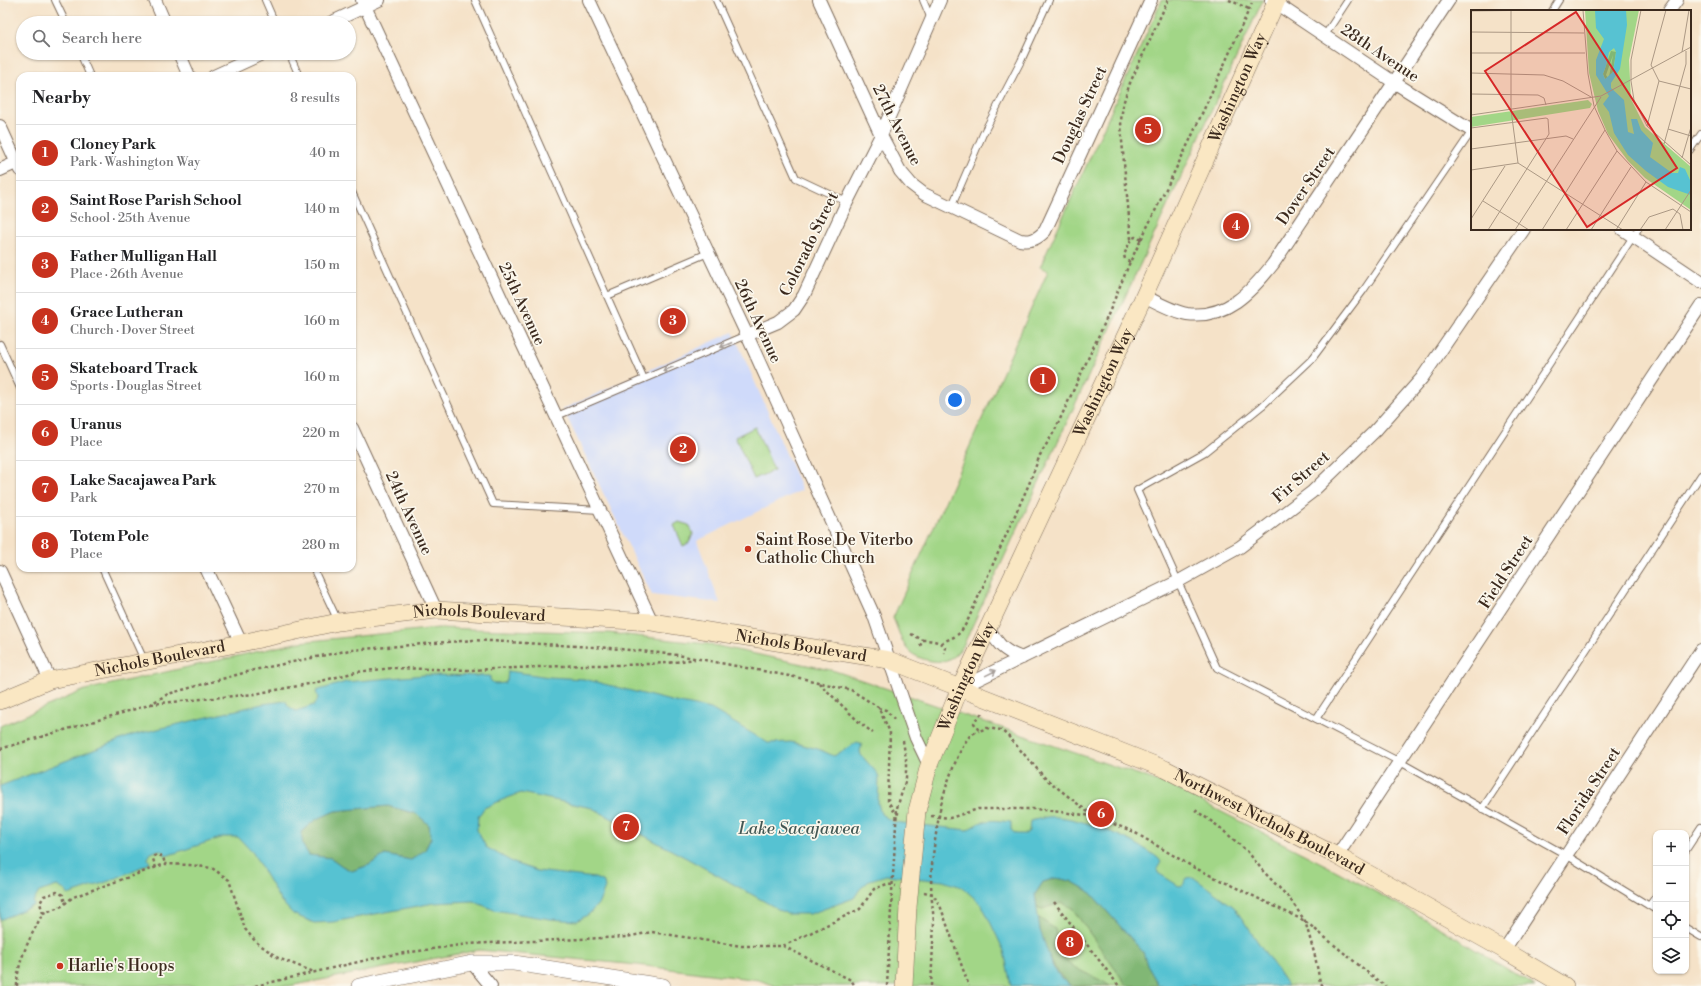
<!DOCTYPE html>
<meta charset="utf-8">
<style>
:root{--surface:#fff;--page:#f6f6f6;--text:#202124;--muted:#757577;--line:#e0e0e0;--accent:#c8321e}
body{margin:0;font-family:"Libre Bodoni",serif;background:var(--page);color:var(--text)}
.controls{position:absolute;right:12px;bottom:12px;display:grid;overflow:hidden;border-radius:8px;box-shadow:0 1px 3px #0004}
.controls button{width:36px;height:36px;display:grid;place-items:center;padding:0;border:0;border-bottom:1px solid var(--line);background:var(--surface);color:var(--text);font:20px sans-serif}
.you{position:absolute;left:955px;top:400px;width:14px;height:14px;margin:-10px;border:3px solid #fff;border-radius:50%;background:#1a73e8;box-shadow:0 0 0 6px #1a73e833}
.badge{display:grid;place-items:center;width:26px;height:26px;border-radius:50%;background:var(--accent);color:#fff;font-size:13px;font-weight:700}
.pin{position:absolute;translate:-50% -50%;border:2px solid #fff;box-shadow:0 1px 4px #0006}
.list{margin:0;padding:0;list-style:none}
h2{display:flex;justify-content:space-between;align-items:center;height:52px;margin:0;padding:0 16px;font-size:17px}
h2 small{font-size:13px;font-weight:400;color:var(--muted)}
.list li{display:grid;grid-template-columns:26px 1fr auto;gap:12px;align-items:center;box-sizing:border-box;height:56px;padding:0 16px;border-top:1px solid var(--line)}
.list b{display:block;font-size:15px;white-space:nowrap}
.list p{margin:0;font-size:13px;white-space:nowrap;color:var(--muted)}
.list em{font-size:13px;font-style:normal;color:var(--muted)}
.icon{flex:none;width:22px;height:22px;fill:none;stroke:currentColor;stroke-width:2;stroke-linecap:round;stroke-linejoin:round}
.map{position:relative;flex:none;width:1701px;height:986px;overflow:hidden}
.search{position:absolute;background:var(--surface);box-shadow:0 1px 3px #0004;left:16px;top:16px;width:340px;height:44px;display:flex;align-items:center;gap:10px;box-sizing:border-box;padding:0 14px;border-radius:22px;color:var(--muted);font-size:15px}
.panel{position:absolute;background:var(--surface);box-shadow:0 1px 3px #0004;left:16px;top:72px;width:340px;height:500px;border-radius:12px}
.map>svg:first-child{display:block}
.built{fill:#cfdafa}
.green{fill:#a2d687;stroke:#6e8052}
.forest{fill:#81b774;stroke:#5e7049}
.water{fill:#57c2d2;stroke:#497678;fill-rule:evenodd}
.lines{fill:none;stroke-linecap:round;stroke-linejoin:round}
.service-casing{stroke:#7c6a5a;stroke-width:8}
.minor-casing{stroke:#7c6a5a;stroke-width:14}
.tertiary-casing{stroke:#7c6a5a;stroke-width:16}
.secondary-casing{stroke:#7c6a5a;stroke-width:18}
.path{stroke:#7c6a5a;stroke-width:2.5;stroke-dasharray:3 3;stroke-linecap:butt}
.service{stroke:#fff;stroke-width:6}
.minor{stroke:#fff;stroke-width:12}
.tertiary{stroke:#fff;stroke-width:15}
.secondary{stroke:#fae7c3;stroke-width:17}
.secondary-bridge-casing{stroke:#7c6a5a;stroke-width:18;stroke-linecap:butt}
.path-bridge{stroke:#7c6a5a;stroke-width:2.5;stroke-dasharray:3 3;stroke-linecap:butt}
.secondary-bridge{stroke:#fae7c3;stroke-width:17}
.oneway{stroke:#a79f9a}
.poi-dot{fill:#c8321e;stroke:#fbf7ec;stroke-width:1.5}
.labels{text-anchor:middle;dominant-baseline:central;stroke-width:3.5;stroke-linejoin:round;paint-order:stroke}
.street-label{font-size:16px;fill:#3b2a1e;stroke:#fbf7ec}
.poi-label{font-size:16px;fill:#3b2a1e;stroke:#fbf7ec;text-anchor:start}
.water-label{font-size:17px;font-style:italic;fill:#435854;stroke:#fbf7ec}
.inset-road{fill:none;stroke:#ab9884;stroke-width:1}
.view{fill:#d62828;fill-opacity:0.15;stroke:#d62828;stroke-width:2}
.inset-edge{fill:none;stroke:#3b2a1e;stroke-width:2}
</style>
<div class="map">
<svg width="1701" height="986" viewBox="0 0 1701 986">
<rect width="100%" height="100%" fill="#fbf7ec"/>
<filter id="ink" filterUnits="userSpaceOnUse"><feTurbulence type="fractalNoise" baseFrequency=".025" numOctaves="2"/><feDisplacementMap in="SourceGraphic" scale="8" xChannelSelector="R" yChannelSelector="G"/><feConvolveMatrix kernelMatrix="1 2 1 2 8 2 1 2 1" color-interpolation-filters="sRGB"/></filter>
<filter id="wash" filterUnits="userSpaceOnUse"><feTurbulence type="fractalNoise" baseFrequency=".012" numOctaves="4" result="noise"/><feDisplacementMap in="SourceGraphic" scale="16" xChannelSelector="R" yChannelSelector="G"/><feGaussianBlur stdDeviation="0.9" result="paint"/><feColorMatrix in="noise" values="0 0 0 0 0 0 0 0 0 0 0 0 0 0 0 0 0 1.4 0 .05"/><feComposite in="paint" operator="in"/></filter>
<g filter="url(#wash)">
<rect width="100%" height="100%" fill="#f5e2c8"/>
<!-- built -->
<path class="built" d="M733,332l69,158 -105,51 23,62 -68,-8 -89,-186z"/>
<!-- green -->
<path class="green" d="M1162,0h101l-300,646c-4,5 -8,10 -14,13 -11,6 -33,0 -41,-9 -6,-6 -11,-24 -15,-32l155,-347 -8,-4z
M755,427l19,43 -20,9 -19,-42z
M679,522l10,3 4,9 -4,9 -6,3 -9,-21z
M438,628l171,5 99,11 127,27 334,114 166,85 85,46 115,70h-760l-16,-6 -122,-15 -158,-15 -190,36h-289v-260l85,-36 215,-48z"/>
<!-- forest -->
<path class="forest" d="M388,806l29,8 12,11 2,13 -6,12 -14,10 -26,-5 -16,10 -17,6 -10,-5 -11,-8 -22,-3 -6,-9 -2,-14 14,-12 20,-9z
M1056,878l15,3 18,10 54,61 4,13 12,21h-32l-55,-78 -10,-5 -20,6 -5,-2 -2,-13 8,-12z
M1038,917l17,12c2,7 2,15 5,21 8,21 34,24 50,36h-39c-20,-17 -30,-43 -33,-69z"/>
<!-- water -->
<path class="water" d="M508,671l41,6 35,2 91,23 36,7 57,34 23,-1 27,7 16,7 23,-14 5,2 -2,7 1,4 16,18 2,4 -1,26 3,11 12,8 75,8c15,-12 25,-10 43,-8v8l5,4h10l3,-3 1,-10c5,-1 12,-3 17,-4 29,-3 89,23 111,41l3,4 -4,7 1,4 21,13 4,-1 4,-7 6,-1 41,30 54,79h-129l-12,-21 -4,-13 -54,-61 -18,-10 -15,-3 -13,4 -8,12 5,36 13,37 8,11 10,8h-60l-7,-35 -22,-46 -20,-18 -19,-6 -57,-6 -16,5 -10,9 -6,9 -44,16h-23l-97,-54 -98,-52 -71,-15 -19,7 -18,8 -6,9 -1,13 9,17 28,16 23,8 58,7 9,4 1,6 -6,15 -10,11 -12,7 -27,-2 -56,-9 -21,-9 -39,2 -101,19 -19,1 -21,-9 -13,-14 -27,-47 -15,-16h-15l-57,19 -2,-4 -5,-2 -8,3 -3,5 2,5 -38,17 -44,15 -2,-4 -9,-5 -18,6 -6,10 1,3 -34,15v-134l133,-51 129,-31 24,-3 2,5 8,5 18,-6 4,-7 -2,-7 30,-9 79,-7 65,1v4l5,4 10,-1 2,-3zM388,806l29,8 12,11 2,13 -6,12 -14,10 -26,-5 -16,10 -17,6 -10,-5 -11,-8 -22,-3 -6,-9 -2,-14 14,-12 20,-9z"/>
</g>
<g filter="url(#ink)">
<g class="lines">
<!-- service casing -->
<g class="service-casing">
<path id="service" d="M55,0l11,23
M265,0l10,23
M475,0l169,379
M716,0l80,178 51,24
M923,0l8,19
M1552,11l7,-11
M1325,35l23,-35
M80,53l10,23
M289,53l10,23
M1472,131l-109,160 -51,68 -50,47 -57,46 -68,38 80,178 183,94 166,93 90,55
M1690,150l11,-16
M352,192l141,312 107,6
M951,208l32,-74 38,-73 28,-61
M607,296l101,-43
M0,344l20,44
M557,416l190,-81
M102,568l42,92
M313,568l25,53
M1316,719l322,-490
M1482,809l219,-334
M1686,850l15,-23
M1649,906l7,-10
M1686,928l15,9"/>
</g>
<!-- minor casing -->
<g class="minor-casing">
<path id="minor" d="M155,0l10,23
M362,0l290,622
M589,0l158,335 127,281 42,122 13,27
M819,0l62,135 19,36 11,13 13,10 96,46c11,2 17,-1 25,-9l106,-231
M1271,0l124,83 77,48
M1669,11l8,-11
M330,23l49,-23
M179,53l10,23
M214,76l50,-23
M0,126l20,44
M0,170l20,-9
M1622,229l79,53
M1144,296c12,6 30,16 43,18 39,5 64,-22 86,-50l176,-264
M747,335l31,-13 16,-12 10,-15 43,-93 34,-67 59,-135
M352,428l84,182
M206,568l35,75
M0,571l50,109
M988,628c11,17 15,23 34,30
M960,688l219,-107 61,-34 72,-55 63,-61 47,-53 102,-149
M1337,856l364,-551
M1504,950l197,-300
M472,963l19,23"/>
</g>
<!-- tertiary casing -->
<g class="tertiary-casing">
<path id="tertiary" d="M359,986l113,-23h42l149,23"/>
</g>
<!-- secondary casing -->
<g class="secondary-casing">
<g id="secondary">
<path id="s1" d="M0,701l50,-21 191,-37 97,-21 98,-12 216,12 237,38 276,109 172,87 167,94 61,36"/>
<path id="s2" d="M917,811l12,-46 31,-77 184,-392 133,-296"/>
<path d="M904,986l4,-79"/>
</g>
</g>
<!-- path -->
<path class="path" d="M1229,0l20,9
M1131,239l-9,-98 -1,-20 2,-17 7,-21 38,-83
M1130,262l-5,-3 -1,-4 7,-16 4,-2 7,3
M911,634l12,6
M941,643c15,-8 16,-4 26,-21l62,-138 11,-29 15,-25 50,-108 25,-60 60,-122 62,-137
M920,646l3,-6c9,0 16,1 22,7l-1,6
M819,683l40,39 14,11
M151,704l103,-10 60,-11 42,-11 37,-4 77,2 115,-5h40l43,-2 27,-4
M878,708l8,2 10,11
M982,713l-8,10 5,8 8,-3 14,2 7,6 37,42 48,38
M0,749l149,-44 19,-11 86,-24 96,-20 123,-10 137,8 68,7 127,24 46,11 27,17 12,25 -2,69 7,12 7,1
M897,808l9,-29v-20l-3,-18
M940,810c2,-15 20,-66 31,-75 2,-2 6,-3 8,-4
M1195,810l23,16 30,26 15,19 27,28 15,22 10,35 5,26 3,4
M931,816l19,2 28,-9h58l57,7 39,15 61,36 112,54 72,59 9,6
M156,868l-3,-9 1,-3 5,-1 4,2 2,7
M924,892l9,2 8,14 28,78
M1054,902l65,84
M43,913l-3,-10 4,-7 13,-4 6,3 2,9
M783,946l68,34 4,6
M17,986c0,-26 14,-50 26,-73l19,-7 11,-9 92,-33 25,1 22,3 17,12 16,49 11,13 22,16 36,14
M255,986l129,-30 83,-12 159,-7 26,-5 89,14h42l77,-37 14,-20 13,-5 9,2
M887,986l4,-77
M931,986l3,-63 -2,-22"/>
<!-- service -->
<use href="#service" class="service"/>
<!-- minor -->
<use href="#minor" class="minor"/>
<!-- tertiary -->
<use href="#tertiary" class="tertiary"/>
<!-- secondary -->
<use href="#secondary" class="secondary"/>
<!-- secondary-bridge casing -->
<g class="secondary-bridge-casing">
<path id="secondary-bridge" d="M908,907l9,-96"/>
</g>
<!-- path-bridge -->
<path class="path-bridge" d="M932,901c-3,-30 3,-61 8,-91
M891,909l6,-101"/>
<!-- secondary-bridge -->
<use href="#secondary-bridge" class="secondary-bridge"/>
</g>
<!-- one-way arrows -->
<defs><path id="oneway-shaft" d="M-6 0H5M1.5-3L5.5 0L1.5 3" fill="none" stroke-width="1.6" stroke-linecap="round" stroke-linejoin="round"/></defs>
<g class="oneway">
<use href="#oneway-shaft" transform="translate(726 345) rotate(157)"/>
<use href="#oneway-shaft" transform="translate(668 369) rotate(157)"/>
<use href="#oneway-shaft" transform="translate(991 673) rotate(-26)"/>
</g>
</g>
<!-- markers -->
<g class="poi-dot">
<circle cx="748" cy="549" r="4"/>
<circle cx="60" cy="966" r="4"/>
</g>
<g class="labels">
<!-- street labels -->
<g class="street-label">
<text transform="translate(1380 53) rotate(34)">28th Avenue</text>
<text stroke="none"><textPath href="#s2" startOffset="792">Washington Way</textPath></text>
<text transform="translate(1080 115) rotate(-65)">Douglas Street</text>
<text transform="translate(897 125) rotate(63)">27th Avenue</text>
<text transform="translate(1306 186) rotate(-56)">Dover Street</text>
<text transform="translate(809 244) rotate(-64)">Colorado Street</text>
<text transform="translate(522 304) rotate(65)">25th Avenue</text>
<text transform="translate(758 321) rotate(65)">26th Avenue</text>
<text stroke="none"><textPath href="#s2" startOffset="468">Washington Way</textPath></text>
<text transform="translate(1301 477) rotate(-41)">Fir Street</text>
<text transform="translate(409 513) rotate(65)">24th Avenue</text>
<text transform="translate(1506 572) rotate(-57)">Field Street</text>
<text stroke="none"><textPath href="#s1" startOffset="490">Nichols Boulevard</textPath></text>
<text stroke="none"><textPath href="#s1" startOffset="814">Nichols Boulevard</textPath></text>
<text stroke="none"><textPath href="#s1" startOffset="166">Nichols Boulevard</textPath></text>
<text stroke="none"><textPath href="#s2" startOffset="144">Washington Way</textPath></text>
<text transform="translate(1589 791) rotate(-57)">Florida Street</text>
<text stroke="none"><textPath href="#s1" startOffset="1317">Northwest Nichols Boulevard</textPath></text>
</g>
<!-- poi labels -->
<g class="poi-label">
<text x="756" y="540">Saint Rose De Viterbo<tspan x="756" dy="18">Catholic Church</tspan></text>
<text x="68" y="966">Harlie's Hoops</text>
</g>
<!-- water labels -->
<g class="water-label">
<text x="799" y="829">Lake Sacajawea</text>
</g>
</g>
<!-- overview -->
<g transform="translate(1471 10)">
<rect width="220" height="220" fill="#f5e2c8"/>
<path d="M114,0h54l-10,50 2,39 14,28 46,40v43l-46,-32 -17,-17 -20,-27 -10,-23 -9,-38zM117,90l4,4 -2,4 -119,19v-10z" fill="#a2d687"/>
<path d="M140,41l5,1 -3,20 -4,5 4,-22 -7,20 2,3 -3,1 -2,-5z" fill="#81b774"/>
<path d="M124,0h31l1,15 -7,44 -9,14v5l13,12 4,32 6,2 -3,-15h6l4,11 12,13 -3,14 22,16h6l2,-6 5,2 5,11 1,15 -23,-8 -22,-16 -18,-16 -14,-22 -5,-21 -6,-8 6,-8 -13,-21v-15l8,-21 -8,-11zM143,38l2,4 -3,20 -8,7 -2,-5 3,-8 3,-14z" fill="#57c2d2" fill-rule="evenodd"/>
<path class="inset-road" d="M40,0v100l7,53M112,0l5,64 6,32 11,24 12,21 29,31 45,30M170,0l-10,50v21l3,19 13,26 44,39M0,1l81,-1M0,22l113,1M211,42l7,-42M0,43h114M0,63l73,2 19,6 28,16M188,71l32,8M0,84l67,1 6,3 2,7M0,105l130,-19 90,-49M176,116l12,-45 -8,-16 15,-55M0,118l75,-10 2,1 1,15 -61,96M197,119l23,7M193,134l22,-80v-13M0,139l95,-13 7,3M211,148l9,-31M0,160l47,-7 105,67M12,191l46,29M0,209l34,-53M44,220l86,-133M71,220l63,-100M95,220l51,-79M120,220l40,-63M145,220l30,-48M169,220l9,-13 24,-8 7,5 3,16M194,220l26,-40"/>
<path class="view" d="M105,2l101,156 -90,59 -102,-156z"/>
<rect width="220" height="220" class="inset-edge"/>
</g>
</svg>
<div class="controls">
<button>+</button>
<button>−</button>
<button><svg class="icon" aria-label="locate" viewBox="0 0 24 24"><circle cx="12" cy="12" r="6"/><path d="M12 2v4M12 18v4M2 12h4M18 12h4"/></svg></button>
<button><svg class="icon" aria-label="layers" viewBox="0 0 24 24"><path d="M12 4l9 5-9 5-9-5zM3 14l9 5 9-5"/></svg></button>
</div>
<div class="you"></div>
<div class="pin badge" style="left:1043px;top:380px">1</div>
<div class="pin badge" style="left:683px;top:449px">2</div>
<div class="pin badge" style="left:673px;top:321px">3</div>
<div class="pin badge" style="left:1236px;top:226px">4</div>
<div class="pin badge" style="left:1148px;top:130px">5</div>
<div class="pin badge" style="left:1101px;top:814px">6</div>
<div class="pin badge" style="left:626px;top:827px">7</div>
<div class="pin badge" style="left:1070px;top:943px">8</div>
<div class="search"><svg class="icon" aria-label="search" viewBox="0 0 24 24"><circle cx="10" cy="10" r="6"/><path d="M15 15l6 6"/></svg>Search here</div>
<section class="panel">
<h2>Nearby<small>8 results</small></h2>
<ul class="list">
<li><span class="badge">1</span><div><b>Cloney Park</b><p>Park · Washington Way</p></div><em>40 m</em></li>
<li><span class="badge">2</span><div><b>Saint Rose Parish School</b><p>School · 25th Avenue</p></div><em>140 m</em></li>
<li><span class="badge">3</span><div><b>Father Mulligan Hall</b><p>Place · 26th Avenue</p></div><em>150 m</em></li>
<li><span class="badge">4</span><div><b>Grace Lutheran</b><p>Church · Dover Street</p></div><em>160 m</em></li>
<li><span class="badge">5</span><div><b>Skateboard Track</b><p>Sports · Douglas Street</p></div><em>160 m</em></li>
<li><span class="badge">6</span><div><b>Uranus</b><p>Place</p></div><em>220 m</em></li>
<li><span class="badge">7</span><div><b>Lake Sacajawea Park</b><p>Park</p></div><em>270 m</em></li>
<li><span class="badge">8</span><div><b>Totem Pole</b><p>Place</p></div><em>280 m</em></li>
</ul>
</section>
</div>
